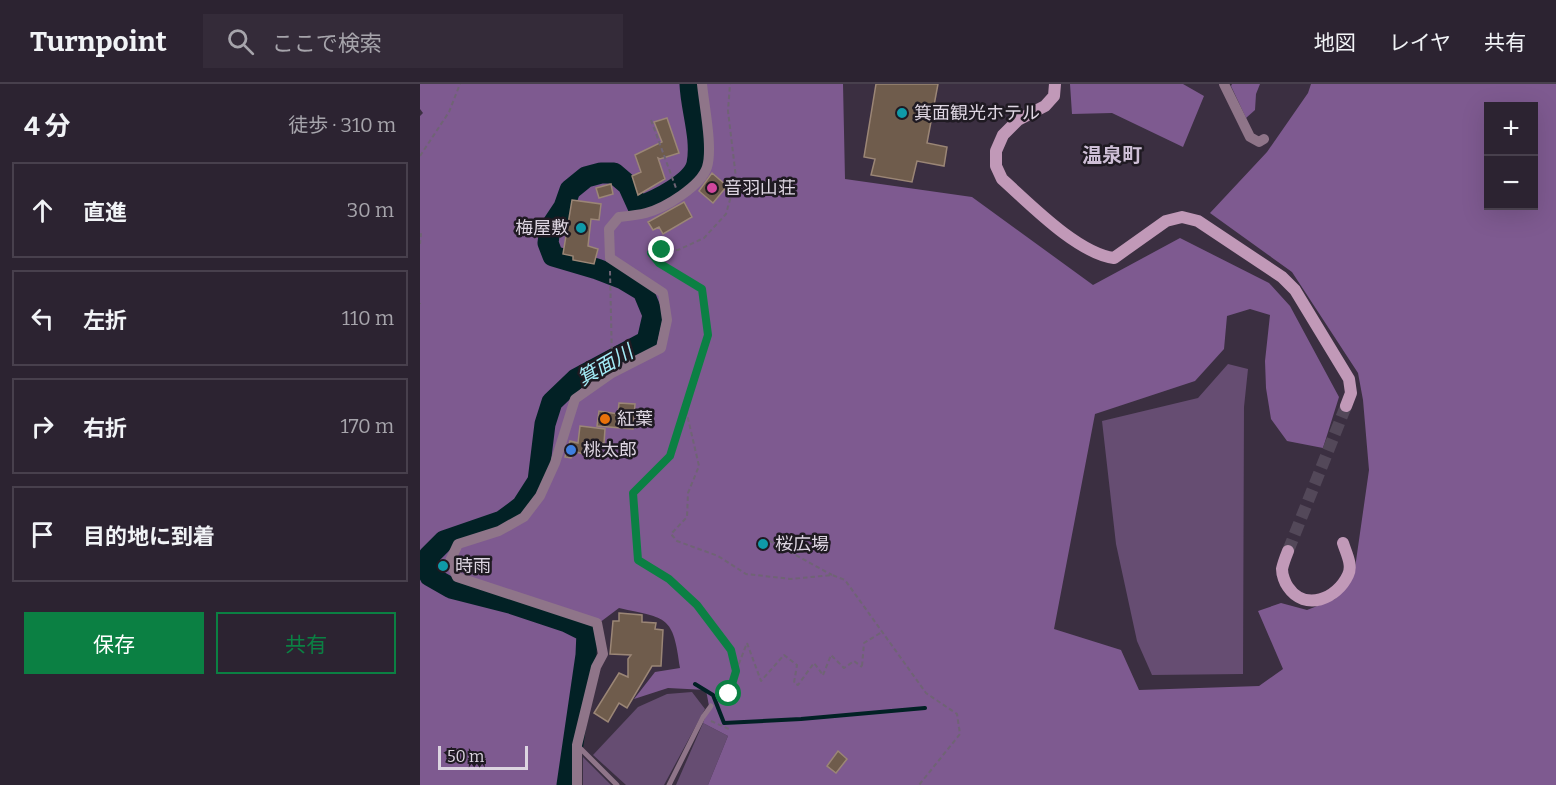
<!DOCTYPE html>
<html lang="ja">
<meta charset="utf-8">
<style>
:root{--surface:#2c2331;--page:#342b39;--text:#f1f3f6;--muted:#a6a4ab;--line:#48404d;--accent:#0b8043}
body{margin:0;font-family:Bitter,"Noto Sans JP",serif;background:var(--page);color:var(--text)}
.controls{position:absolute;right:18px;top:18px;display:grid;overflow:hidden;border-radius:0px;box-shadow:0 6px 24px #0002}
.controls button{width:54px;height:54px;display:grid;place-items:center;padding:0;border:0;border-bottom:2px solid var(--line);background:var(--surface);color:var(--text);font:30px sans-serif}
.scale{position:absolute;left:18px;bottom:15px;width:90px;box-sizing:border-box;padding-left:6px;border:3px solid #ddd5e1;border-top:0;font-size:16px;line-height:21px;white-space:nowrap;color:#ddd5e1;-webkit-text-stroke:4px #1f1a22;paint-order:stroke}
.stop{position:absolute;width:18px;height:18px;margin:-14px;border:4px solid #0b8043;border-radius:50%;background:#fff}
.stop.end{background:#0b8043;border-color:#fff;box-shadow:0 2px 6px #0008}
.list{margin:0;padding:0;list-style:none}
h2{display:flex;justify-content:space-between;align-items:center;height:78px;margin:0;padding:0 24px;font-size:26px}
h2 small{font-size:20px;font-weight:400;color:var(--muted)}
.list li{display:grid;grid-template-columns:39px 1fr auto;gap:18px;align-items:center;box-sizing:border-box;height:96px;margin:0 12px 12px;padding:0 12px;border:2px solid var(--line);border-radius:0px}
.list b{display:block;font-size:22px;white-space:nowrap}
.list em{font-size:20px;font-style:normal;color:var(--muted)}
.actions{display:flex;gap:12px;padding:18px 24px}
.actions a{flex:1;padding:14px 0;border:2px solid var(--accent);border-radius:0px;text-align:center;font-size:21px;color:var(--accent)}
.actions .main{background:var(--accent);color:#fff}
.icon{flex:none;width:33px;height:33px;fill:none;stroke:currentColor;stroke-width:2;stroke-linecap:round;stroke-linejoin:round}
.map{position:relative;flex:none;width:1136px;height:701px;overflow:hidden}
header{display:flex;align-items:center;gap:36px;box-sizing:border-box;height:84px;padding:0 30px;background:var(--surface);border-bottom:2px solid var(--line)}
header strong{font-size:28px}
nav{display:flex;gap:33px;margin-inline-start:auto;font-size:21px}
.search{width:420px;height:54px;background:var(--page);display:flex;align-items:center;gap:15px;box-sizing:border-box;padding:0 21px;border-radius:0px;color:var(--muted);font-size:22px}
main{display:flex}
aside{flex:1;background:var(--surface)}
.map>svg:first-child{display:block}
.green{fill:#664d72}
.forest{fill:#7e5a90;fill-rule:evenodd}
.lines{fill:none;stroke-linecap:round;stroke-linejoin:round}
.stream{stroke:#022125;stroke-width:4}
.river{stroke:#022125;stroke-width:21}
.building{fill:#6f5c4c;stroke:#9b8676;stroke-width:1.5}
.secondary-tunnel{stroke:#534859;stroke-width:12;stroke-dasharray:12 6;stroke-linecap:butt}
.path{stroke:#6f6474;stroke-width:2;stroke-dasharray:4.5 3;stroke-linecap:butt}
.lane{stroke:#8f7589;stroke-width:5}
.street{stroke:#8f7589;stroke-width:10}
.secondary{stroke:#c199b8;stroke-width:12}
.route{stroke:#0b8043;stroke-width:8}
.culture-dot{fill:#0f9aa8;stroke:#1f1a22;stroke-width:2}
.hotel-dot{fill:#d1479c;stroke:#1f1a22;stroke-width:2}
.food-dot{fill:#e8710a;stroke:#1f1a22;stroke-width:2}
.shop-dot{fill:#3f7fe0;stroke:#1f1a22;stroke-width:2}
.labels{text-anchor:middle;dominant-baseline:central;stroke-width:5;stroke-linejoin:round;paint-order:stroke}
.poi-label{font-size:18px;fill:#ddd5e1;stroke:#1f1a22;text-anchor:start}
.neighbourhood-label{font-size:20px;font-weight:bold;fill:#cebfd6;stroke:#1f1a22}
.water-label{font-size:20px;font-style:italic;fill:#a3ecf7;stroke:#1f1a22}
</style>
<header>
<strong>Turnpoint</strong>
<div class="search"><svg class="icon" aria-label="search" viewBox="0 0 24 24"><circle cx="10" cy="10" r="6"/><path d="M15 15l6 6"/></svg>ここで検索</div>
<nav><a>地図</a><a>レイヤ</a><a>共有</a></nav>
</header>
<main>
<aside>
<h2>4 分<small>徒歩 · 310 m</small></h2>
<ul class="list">
<li><svg class="icon" aria-label="ahead" viewBox="0 0 24 24"><path d="M12 20V5M6 11l6-6 6 6"/></svg><div><b>直進</b></div><em>30 m</em></li>
<li><svg class="icon" aria-label="left" viewBox="0 0 24 24"><path d="M17 20v-9H6M10 6l-5 5 5 5"/></svg><div><b>左折</b></div><em>110 m</em></li>
<li><svg class="icon" aria-label="right" viewBox="0 0 24 24"><path d="M7 20v-9h11M14 6l5 5-5 5"/></svg><div><b>右折</b></div><em>170 m</em></li>
<li><svg class="icon" aria-label="arrive" viewBox="0 0 24 24"><path d="M6 21V4h12l-3 4 3 4H6"/></svg><div><b>目的地に到着</b></div></li>
</ul>
<div class="actions"><a class="main">保存</a><a>共有</a></div>
</aside>
<div class="map">
<svg width="1136" height="701" viewBox="0 0 1136 701">
<rect width="100%" height="100%" fill="#3b2f41"/>
<!-- green -->
<path class="green" d="M808,280l20,5 -4,38 -1,267 -91,1 -15,-34 -21,-97 -14,-123 96,-23z
M272,608l13,17 -41,76h-38l-33,-30 45,-48 29,-13z
M283,639l25,13 -20,49h-32z
M163,673l28,28h-28z"/>
<!-- forest -->
<path class="forest" d="M0,0h423l2,95 127,18 121,88 87,-47 89,45 21,23 49,91 -16,51 -36,-7 -16,-22 -5,-31 -1,-27 5,-46 -20,-6 -23,7 -3,33 -29,32 -100,33 -41,215 67,21 18,40 120,-4 24,-17 -25,-58 23,-8 26,7 28,-11 19,-24 15,-105 -6,-70 -5,-27 -66,-101 -82,-59 57,-61 41,-59 3,-9h245v701h-848l20,-49 -25,-13 6,-17 -3,-16 -38,-2 -34,11 21,-27 25,-4c-7,-53 -12,-49 -61,-60l-36,27 -25,150h-138v-669l3,-3 -3,-4zM1068,22h46v100h-46z
M650,0h113l21,12 -21,51 -71,-34 -40,1z
M812,0h28l-4,10 -1,16 -9,8 -15,-32z"/>
<g class="lines">
<!-- stream -->
<path class="stream" d="M275,600l18,11 11,28 77,-4 124,-11"/>
<!-- river -->
<path class="river" d="M147,701l19,-130 1,-23 -20,-10 -57,-19 -59,-15 -21,-12 -1,-20 15,-15 58,-20 20,-15 16,-25 7,-57 7,-22 24,-23 71,-38 6,-26 -10,-24 -20,-12 -26,-10 -44,-13 -5,-13 2,-15 14,-21 6,-17 16,-13 15,-4h13l14,12 10,22c17,-6 55,-24 59,-43 5,-26 -6,-54 -7,-80"/>
</g>
<!-- building -->
<path class="building" d="M456,0h62l-11,59 20,4 -3,19 -27,-5 -5,21 -41,-7 4,-16 -11,-2z
M247,34l12,35 -19,6 -2,-1 7,21 -27,16 -6,-19 9,-4 -6,-17 27,-13 -8,-20z
M292,89l15,13 -14,17 -14,-12z
M191,100l2,10 -14,4 -3,-10z
M152,116l29,4 -2,16 -8,-1 -3,27 10,3 -4,15 -21,-4v-4l-10,-2z
M264,118l8,15 -29,17 -4,-7 -6,3 -5,-8z
M199,319l16,1 -2,25 -36,-3 2,-15 19,3z
M160,342l25,3 -1,14 -13,-2 -4,14 -14,-4 -2,7 -6,-1 5,-16 8,2z
M199,529l23,2v7l14,1 -1,6 8,1 -2,36h-9l-25,42 -8,-5 -11,19 -14,-9 25,-40 9,4v-18l3,-4 -21,-1 3,-33h6z
M418,667l9,8 -11,14 -9,-7z"/>
<g class="lines">
<!-- secondary-tunnel -->
<path class="secondary-tunnel" d="M868,467l58,-145"/>
<!-- path -->
<path class="path" d="M231,36l25,68
M0,72l29,-44 11,-28
M0,151l1,-1 -1,10
M190,187l2,90
M0,219v1
M266,326l13,56 -11,27 -1,24 -16,17 6,7 41,15 28,18 45,5 41,-4 13,5 81,113 31,21 3,20 -41,51
M342,457h8l62,34
M327,559l14,38 23,-26 13,10 -3,18 4,2 16,-22 9,12
M442,582l2,-23 18,-11
M316,587l11,-28
M403,591l8,-20 13,13 10,-7 8,6
M298,617c10,-7 18,-17 18,-30 0,-26 -46,-77 -67,-92 -9,-7 -21,-13 -31,-19l-5,-67 37,-37 38,-121 -6,-46 -43,-26 -8,-10 11,-3h16l26,-12 22,-24 10,-36 -8,-67 2,-27
M291,637l20,9"/>
<!-- lane -->
<path class="lane" d="M158,662l39,39
M249,701l34,-68 8,-11"/>
<!-- street -->
<path class="street" d="M804,0l26,53 9,5 5,-3
M157,701v-40l19,-78 7,-13 -6,-31 -140,-46 -7,-16 8,-17 41,-13 25,-14 16,-21 15,-33 20,-64 37,-26 49,-25 6,-28 -4,-27 -53,-35 -1,-29 10,-12c9,-1 19,-2 27,-4 19,-5 55,-27 61,-46 6,-19 -3,-62 -5,-83"/>
<!-- secondary -->
<path class="secondary" d="M635,0l-1,12 -9,10 -27,14 -15,15 -7,16v15l6,13c28,25 75,74 112,79l52,-37 16,-4 16,4 84,56 13,13 54,89 2,14 -5,13
M868,467c-2,5 -5,13 -6,18 0,6 3,14 6,18 17,25 49,12 60,-12 5,-10 -2,-22 -5,-32"/>
</g>
<g class="lines">
<!-- route -->
<path class="route" d="M242,166l-11,3 8,10 43,26 6,46 -38,121 -37,37 5,67 31,19 28,26 34,45 5,21 -7,23"/>
</g>
<!-- markers -->
<g class="culture-dot">
<circle cx="482" cy="29" r="6"/>
<circle cx="161" cy="144" r="6"/>
<circle cx="343" cy="460" r="6"/>
<circle cx="23" cy="482" r="6"/>
</g>
<circle class="hotel-dot" cx="292" cy="104" r="6"/>
<circle class="food-dot" cx="185" cy="335" r="6"/>
<circle class="shop-dot" cx="151" cy="366" r="6"/>
<g class="labels">
<!-- poi labels -->
<g class="poi-label">
<text x="494" y="29">箕面観光ホテル</text>
<text x="304" y="104">音羽山荘</text>
<text x="149" y="144" text-anchor="end">梅屋敷</text>
<text x="197" y="335">紅葉</text>
<text x="163" y="366">桃太郎</text>
<text x="355" y="460">桜広場</text>
<text x="35" y="482">時雨</text>
</g>
<!-- neighbourhood labels -->
<g class="neighbourhood-label">
<text x="692" y="71">温泉町</text>
</g>
<!-- water labels -->
<g class="water-label">
<text transform="translate(185 281) rotate(-30)">箕面川</text>
</g>
</g>
</svg>
<div class="controls">
<button>+</button>
<button>−</button>
</div>
<div class="scale">50 m</div>
<div class="stop" style="left:309px;top:610px"></div>
<div class="stop end" style="left:242px;top:166px"></div>
</div>
</main>
